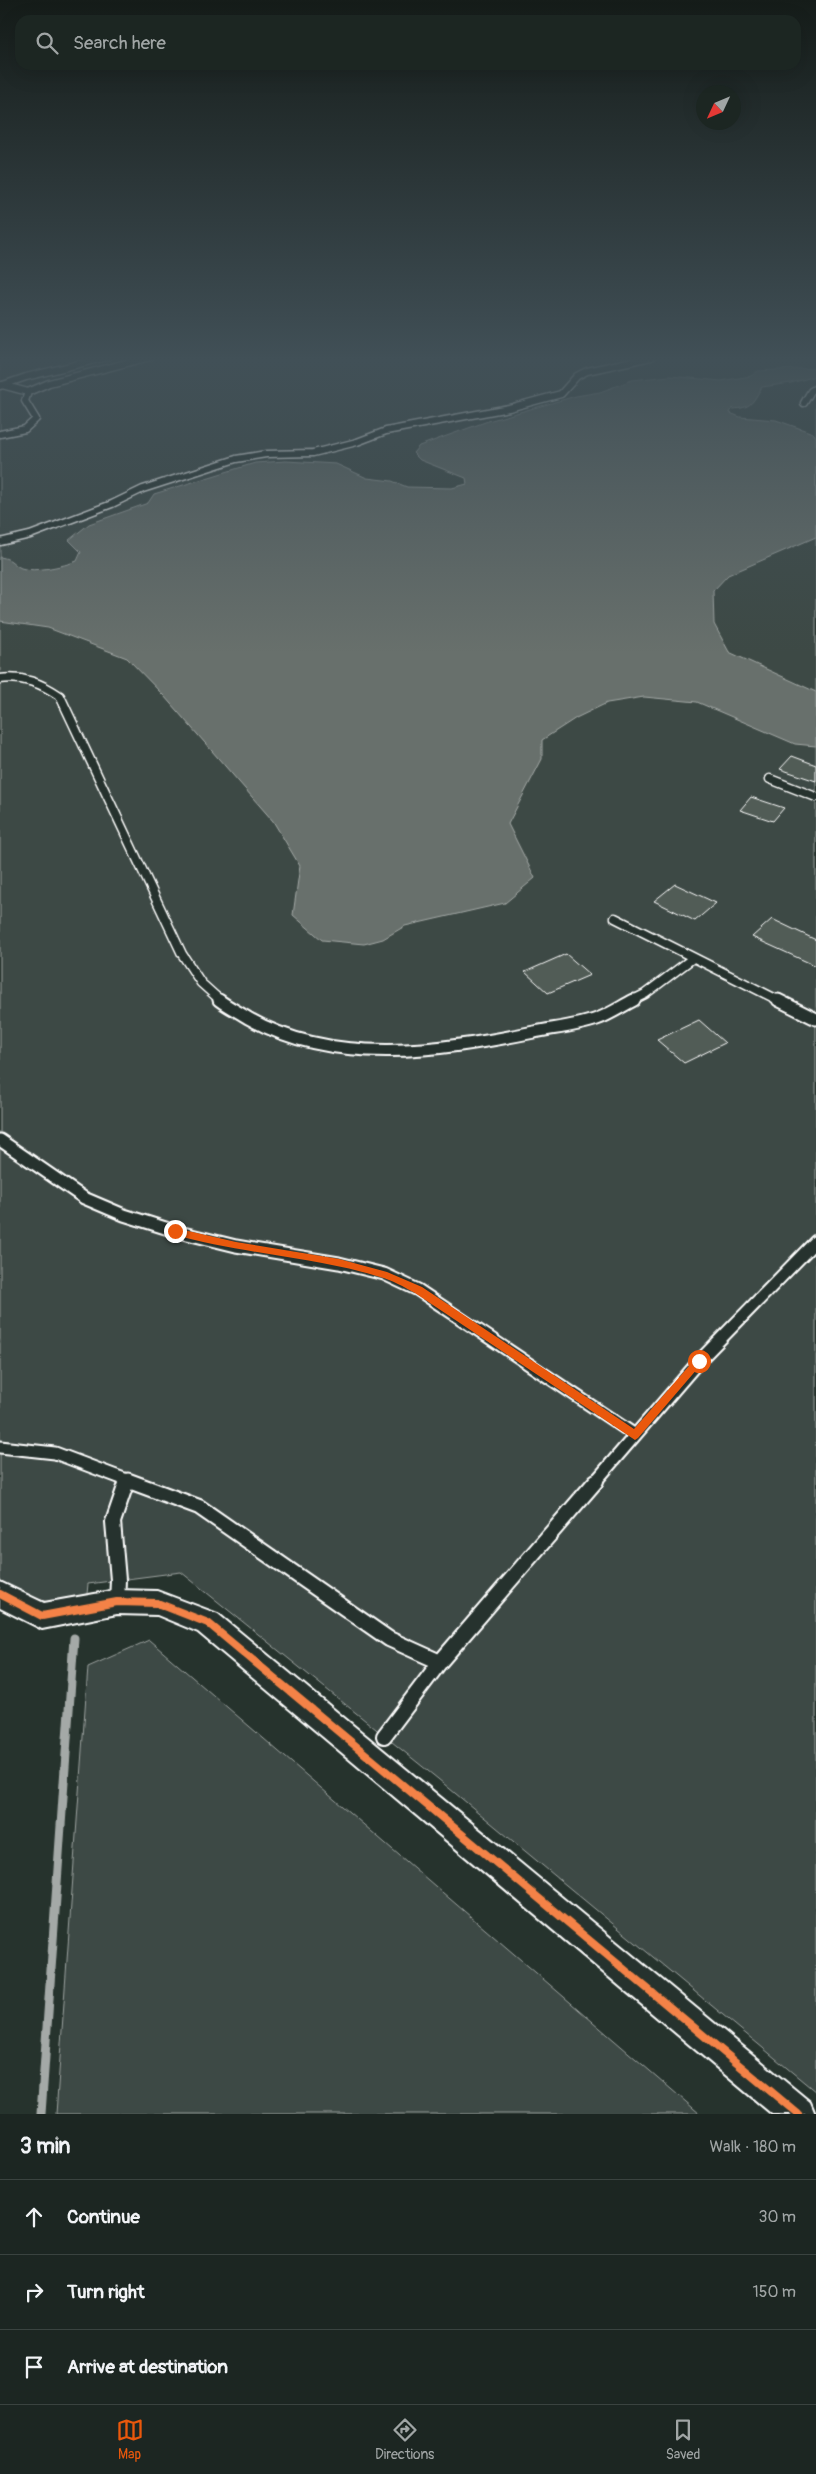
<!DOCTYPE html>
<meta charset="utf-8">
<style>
:root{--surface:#1c2622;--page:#29322f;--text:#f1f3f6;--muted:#a0a5a5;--line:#3a4340;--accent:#ea580c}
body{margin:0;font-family:Pangolin,sans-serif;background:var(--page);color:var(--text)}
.compass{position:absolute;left:696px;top:85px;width:45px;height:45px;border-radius:50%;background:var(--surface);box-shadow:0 5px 20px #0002;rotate:226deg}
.stop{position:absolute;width:15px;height:15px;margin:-11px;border:4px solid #ea580c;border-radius:50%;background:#fff}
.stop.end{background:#ea580c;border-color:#fff;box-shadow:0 1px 5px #0008}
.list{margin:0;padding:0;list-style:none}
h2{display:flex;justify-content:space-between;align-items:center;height:65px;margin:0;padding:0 20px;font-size:21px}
h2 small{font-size:16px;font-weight:400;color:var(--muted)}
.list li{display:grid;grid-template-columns:32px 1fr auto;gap:15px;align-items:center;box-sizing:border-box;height:75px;padding:0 20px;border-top:1px solid var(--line)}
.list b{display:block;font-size:19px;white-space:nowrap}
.list em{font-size:16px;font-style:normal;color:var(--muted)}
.icon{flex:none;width:28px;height:28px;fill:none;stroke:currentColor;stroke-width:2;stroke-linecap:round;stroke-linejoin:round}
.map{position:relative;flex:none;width:816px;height:2114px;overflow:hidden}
.search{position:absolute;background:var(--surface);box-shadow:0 5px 20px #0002;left:15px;right:15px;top:15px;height:55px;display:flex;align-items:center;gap:12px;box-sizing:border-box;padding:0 18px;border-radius:15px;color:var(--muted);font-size:19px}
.sheet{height:290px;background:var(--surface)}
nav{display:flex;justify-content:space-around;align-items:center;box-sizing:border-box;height:70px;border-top:1px solid var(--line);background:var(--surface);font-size:14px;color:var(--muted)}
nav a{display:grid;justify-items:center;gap:2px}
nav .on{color:var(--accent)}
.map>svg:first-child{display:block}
.green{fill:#3e4944;stroke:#9ea4a2}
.water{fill:#67706c;stroke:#a4a9a7}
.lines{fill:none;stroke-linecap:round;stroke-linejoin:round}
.stream{stroke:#a4a9a7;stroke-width:9}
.building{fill:#515c57;stroke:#fff}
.lane-far3-casing{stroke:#fff;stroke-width:9}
.lane-far2-casing{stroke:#fff;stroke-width:11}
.lane-far1-casing{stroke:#fff;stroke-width:15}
.lane-casing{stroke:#fff;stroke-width:18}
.street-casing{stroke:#fff;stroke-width:4}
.lane-far3{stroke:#26332d;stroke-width:6}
.lane-far2{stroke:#26332d;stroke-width:8}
.lane-far1{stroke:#26332d;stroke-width:11}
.lane{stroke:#26332d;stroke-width:14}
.street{fill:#26332d;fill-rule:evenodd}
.cycleway-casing{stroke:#26332d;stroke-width:11}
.cycleway{stroke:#f48246;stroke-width:8}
.route{fill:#ea580c}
</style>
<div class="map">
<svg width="816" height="2114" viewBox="0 0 816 2114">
<rect width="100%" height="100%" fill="#26332d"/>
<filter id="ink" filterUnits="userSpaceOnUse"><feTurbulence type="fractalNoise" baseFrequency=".02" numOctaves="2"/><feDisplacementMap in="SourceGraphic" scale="10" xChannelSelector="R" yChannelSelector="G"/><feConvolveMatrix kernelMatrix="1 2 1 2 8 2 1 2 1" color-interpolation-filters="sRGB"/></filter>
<g filter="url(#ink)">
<!-- green -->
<path class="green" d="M0,357h816v1735l-378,-313 -257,-207 -93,12 -1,10 -36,9 -39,-12 -12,-10z
M149,1640l551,474h-644l32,-447z"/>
<!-- water -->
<path class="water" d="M816,368v8l-25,7 -29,4c-10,16 -10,21 -30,22l-2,4 10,4 36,3 37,13 3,4v100l-88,38 -15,16 1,33 15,28 87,40v54l-21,-2 -98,-42 -53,-5 -37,6 -31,15 -34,22v19l-34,65 27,54 -30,25 -100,23 -22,13 -19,5 -42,-4 -29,-25 7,-49 -27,-45 -109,-125 -37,-38 -79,-30 -48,-7v-64c13,2 12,7 21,11 13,5 43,-2 56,-7l4,-9 -12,-12 20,-16 59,-21 6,-9 101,-31 31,-2 50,3 31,14 25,3 15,6 45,1 15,-4 -1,-6 -46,-18 -7,-7 6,-7 69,-25 88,-25 24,-4 32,-12 38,-4 51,5 30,-5 7,-5z"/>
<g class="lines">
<!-- stream -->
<path class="stream" d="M41,2114l33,-476"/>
</g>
<!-- building -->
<path class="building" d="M792,756l24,9v16l-36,-12z
M751,797l33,11 -11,13 -33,-11z
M675,884l41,19 -21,18 -41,-20z
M772,919l44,21v26l-64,-29z
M566,954l24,21 -42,18 -23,-21z
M699,1020l26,23 -41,20 -27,-23z"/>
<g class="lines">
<!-- lane-far3 casing -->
<g class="lane-far3-casing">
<path id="lane-far3" d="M2,385l26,7
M0,386l26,-9 81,-20
M804,403l7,-12 5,-3
M0,434l25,-5 11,-10 -11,-18 3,-9 21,-9 101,-26
M0,542l30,-7 82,-31 31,-15 93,-30 30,-5 47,-1 44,-11 29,-11 123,-23 52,-14 16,-18 10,-5 64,-14"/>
</g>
<!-- lane-far2 casing -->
<g class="lane-far2-casing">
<path id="lane-far2" d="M0,679c23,-3 41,4 60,17l122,258 19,29 20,18
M770,779l46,18
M615,918l165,83
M631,1001l14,-7 48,-36"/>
</g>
<!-- lane-far1 casing -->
<g class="lane-far1-casing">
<path id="lane-far1" d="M219,1000c9,7 20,12 29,18 87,49 192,33 286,14 20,-4 43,-6 63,-13 12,-4 25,-13 37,-19
M778,1000l38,19
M0,1140l84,58 40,17 51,16 61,15 103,17 45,11 34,16 217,145
M0,1447l55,6 77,29
M127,1482l1,-3
M595,1482l104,-121 117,-120"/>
</g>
<!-- lane casing -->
<g class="lane-casing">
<path id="lane" d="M129,1481l70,26 190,132 51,23
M117,1602l1,-22 -5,-58 14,-41
M384,1736l56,-74 156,-181"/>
</g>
<!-- street casing -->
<g class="street-casing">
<path id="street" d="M0,1582l44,21 73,-13 40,1 61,23 592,488 5,12h-43l-574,-482 -41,-17 -40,-1 -75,15 -42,-21z"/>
</g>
<!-- lane-far3 -->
<use href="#lane-far3" class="lane-far3"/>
<!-- lane-far2 -->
<use href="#lane-far2" class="lane-far2"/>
<!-- lane-far1 -->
<use href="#lane-far1" class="lane-far1"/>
<!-- lane -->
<use href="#lane" class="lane"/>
<!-- street -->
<use href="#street" class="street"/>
<!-- cycleway casing -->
<g class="cycleway-casing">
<path id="cycleway" d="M0,1594l42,22 75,-14 40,1 51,20 590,491"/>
</g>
<!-- cycleway -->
<use href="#cycleway" class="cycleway"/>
</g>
</g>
<!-- sky -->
<linearGradient id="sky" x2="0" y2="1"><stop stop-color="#151c19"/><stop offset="0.55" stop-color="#415057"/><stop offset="1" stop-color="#415057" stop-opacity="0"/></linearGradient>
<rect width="816" height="653" fill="url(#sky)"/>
<!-- route -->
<path class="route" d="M175,1228l61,14 103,17 48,13 35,15 212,142 62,-71 3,-1 5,4 -66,77 -3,2 -220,-147c-11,-6 -23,-13 -35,-16 -68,-21 -140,-23 -208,-43l-1,-3z"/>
</svg>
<svg class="compass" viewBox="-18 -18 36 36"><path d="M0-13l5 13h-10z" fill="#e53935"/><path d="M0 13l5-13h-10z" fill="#a0a5a5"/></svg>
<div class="stop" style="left:699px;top:1361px"></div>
<div class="stop end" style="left:175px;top:1231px"></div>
<div class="search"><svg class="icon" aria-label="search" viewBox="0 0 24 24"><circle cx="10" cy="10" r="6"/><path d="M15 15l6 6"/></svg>Search here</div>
</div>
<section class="sheet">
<h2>3 min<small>Walk · 180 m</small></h2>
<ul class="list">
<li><svg class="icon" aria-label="ahead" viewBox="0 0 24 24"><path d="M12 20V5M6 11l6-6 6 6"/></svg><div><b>Continue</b></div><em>30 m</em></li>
<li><svg class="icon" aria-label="right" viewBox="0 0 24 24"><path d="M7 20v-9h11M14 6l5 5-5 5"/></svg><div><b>Turn right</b></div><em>150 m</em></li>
<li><svg class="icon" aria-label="arrive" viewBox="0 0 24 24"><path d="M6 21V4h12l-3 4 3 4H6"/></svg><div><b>Arrive at destination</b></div></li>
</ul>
</section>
<nav>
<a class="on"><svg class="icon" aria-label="map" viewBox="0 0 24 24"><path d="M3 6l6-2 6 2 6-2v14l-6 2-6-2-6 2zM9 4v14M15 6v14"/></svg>Map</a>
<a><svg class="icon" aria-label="directions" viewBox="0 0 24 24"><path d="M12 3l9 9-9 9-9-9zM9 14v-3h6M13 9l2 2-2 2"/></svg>Directions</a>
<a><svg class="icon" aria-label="saved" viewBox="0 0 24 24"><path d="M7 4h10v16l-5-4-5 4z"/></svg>Saved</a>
</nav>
